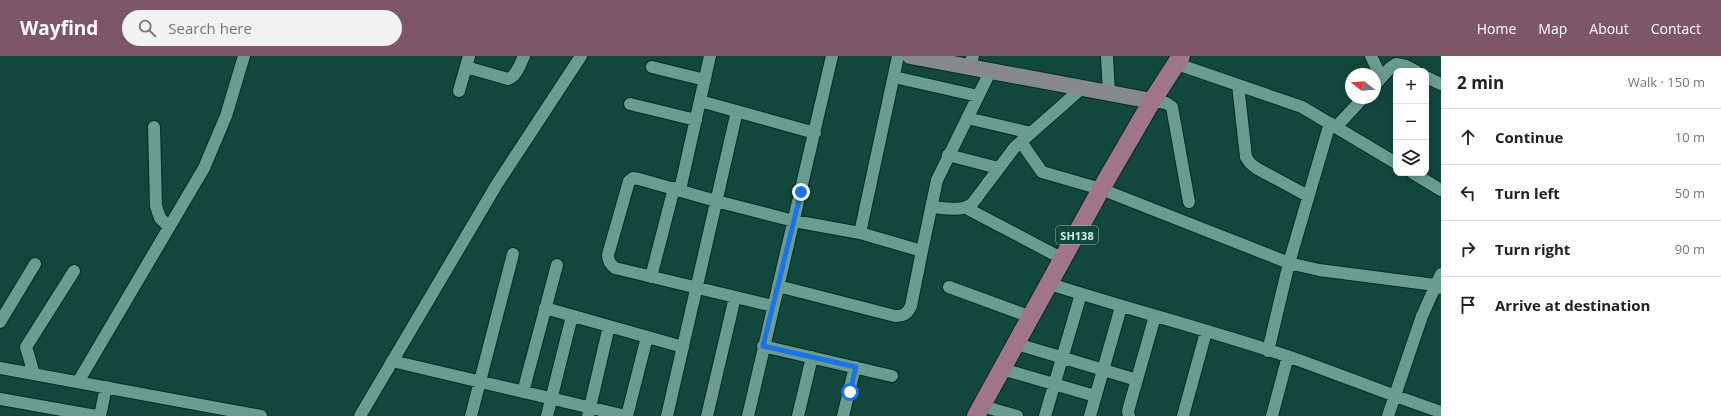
<!DOCTYPE html>
<meta charset="utf-8">
<style>
:root{--surface:#fff;--page:#f2f2f2;--text:#202124;--muted:#757577;--line:#e0e0e0;--accent:#7d5767}
body{margin:0;font-family:"Open Sans",sans-serif;background:var(--page);color:var(--text)}
.controls{position:absolute;right:12px;top:12px;display:grid;overflow:hidden;border-radius:8px;box-shadow:0 2px 10px #0003}
.controls button{width:36px;height:36px;display:grid;place-items:center;padding:0;border:0;border-bottom:1px solid var(--line);background:var(--surface);color:var(--text);font:20px sans-serif}
.compass{position:absolute;left:1345px;top:12px;width:36px;height:36px;border-radius:50%;background:var(--surface);box-shadow:0 2px 10px #0003;rotate:287deg}
.stop{position:absolute;width:12px;height:12px;margin:-9px;border:3px solid #1a73e8;border-radius:50%;background:#fff}
.stop.end{background:#1a73e8;border-color:#fff;box-shadow:0 1px 4px #0008}
.list{margin:0;padding:0;list-style:none}
h2{display:flex;justify-content:space-between;align-items:center;height:52px;margin:0;padding:0 16px;font-size:17px}
h2 small{font-size:13px;font-weight:400;color:var(--muted)}
.list li{display:grid;grid-template-columns:26px 1fr auto;gap:12px;align-items:center;box-sizing:border-box;height:56px;padding:0 16px;border-top:1px solid var(--line)}
.list b{display:block;font-size:15px;white-space:nowrap}
.list em{font-size:13px;font-style:normal;color:var(--muted)}
.icon{flex:none;width:22px;height:22px;fill:none;stroke:currentColor;stroke-width:2;stroke-linecap:round;stroke-linejoin:round}
.map{position:relative;flex:none;width:1441px;height:360px;overflow:hidden}
header{display:flex;align-items:center;gap:24px;box-sizing:border-box;height:56px;padding:0 20px;background:var(--accent);color:#fff}
header strong{font-size:19px}
nav{display:flex;gap:22px;margin-inline-start:auto;font-size:14px}
.search{width:280px;height:36px;background:var(--page);display:flex;align-items:center;gap:10px;box-sizing:border-box;padding:0 14px;border-radius:22px;color:var(--muted);font-size:15px}
main{display:flex}
aside{flex:1;background:var(--surface)}
.map>svg:first-child{display:block}
.lines{fill:none;stroke-linecap:round;stroke-linejoin:round}
.street-casing{stroke:#032b24;stroke-width:14}
.secondary-casing{stroke:#032b24;stroke-width:18}
.primary-casing{stroke:#032b24;stroke-width:20}
.street{stroke:#6a9d90;stroke-width:12}
.secondary{stroke:#85898c;stroke-width:16}
.primary{stroke:#a07489;stroke-width:18}
.route{stroke:#1a73e8;stroke-width:5}
.labels{text-anchor:middle;dominant-baseline:central;stroke-width:3.5;stroke-linejoin:round;paint-order:stroke}
.shield{fill:#12473d;stroke:#9abcb4;stroke-width:1}
.shield-label{font-size:11px;font-weight:bold;fill:#d4eee7}
</style>
<header>
<strong>Wayfind</strong>
<div class="search"><svg class="icon" aria-label="search" viewBox="0 0 24 24"><circle cx="10" cy="10" r="6"/><path d="M15 15l6 6"/></svg>Search here</div>
<nav><a>Home</a><a>Map</a><a>About</a><a>Contact</a></nav>
</header>
<main>
<div class="map">
<svg width="1441" height="360" viewBox="0 0 1441 360">
<rect width="100%" height="100%" fill="#12473d"/>
<g class="lines">
<!-- street casing -->
<g class="street-casing">
<path id="street" d="M1107,0l2,37
M1371,0l10,21
M1177,8l125,43 94,56
M969,10l4,-10
M466,11l42,12c9,-3 12,-15 16,-23
M652,11l53,13
M894,21l84,19
M1426,21l15,7
M1238,29l8,72 4,6 6,5 52,28
M1375,29l15,-17 6,-4 10,2 10,5
M459,35l10,-35
M700,45l115,32
M1152,45l14,2 6,4 17,95
M630,48l66,16
M967,62l64,15
M154,71l2,79 4,12 9,9
M1336,71l27,-29
M1021,86l21,30 59,17 188,74 30,7 116,15 6,3
M948,99l50,13
M1413,117l28,17
M680,134l30,-134
M931,151c14,1 29,5 41,-3l42,-56 68,-60
M966,152l97,51
M860,177l38,-177
M651,221l23,-89
M1050,228c78,25 159,46 237,72 52,18 102,39 154,56
M778,230l117,30c9,0 12,-2 16,-10l11,-55
M949,231l82,30
M773,250l-158,-38c-5,-4 -7,-7 -7,-13l21,-74 4,-3 6,1 77,22 78,20 66,12 62,18 15,-71 54,-110
M545,252l138,39
M0,266l35,-58
M1017,288l120,36
M763,290l129,30
M1268,295l21,-88 41,-140
M392,305l234,55
M0,312l261,48
M1002,313l93,27
M34,318l-8,-27 48,-76
M78,326l126,-214 22,-52 18,-60
M523,336l34,-127
M0,343l96,17
M982,350l35,10
M100,360l6,-29
M360,360l137,-232 84,-128
M471,360l42,-162
M547,360l25,-100
M588,360l21,-90
M627,360l20,-79
M667,360l70,-305
M707,360l28,-119
M748,360l84,-360
M798,360l14,-59
M843,360l12,-49
M1045,360l36,-122
M1090,360l31,-109
M1129,360l-1,-5 27,-95
M1183,360l23,-84
M1272,360l16,-60
M1388,360l34,-100 19,-42"/>
</g>
<!-- secondary casing -->
<g class="secondary-casing">
<path id="secondary" d="M910,0l242,45"/>
</g>
<!-- primary casing -->
<g class="primary-casing">
<path id="primary" d="M976,360l125,-227 51,-88 29,-45"/>
</g>
<!-- street -->
<use href="#street" class="street"/>
<!-- secondary -->
<use href="#secondary" class="secondary"/>
<!-- primary -->
<use href="#primary" class="primary"/>
</g>
<g class="lines">
<!-- route -->
<path class="route" d="M801,136l-38,154 93,21 -6,25"/>
</g>
<g class="labels">
<!-- shield labels -->
<rect class="shield" x="1056" y="170" width="42" height="18" rx="3"/>
<g class="shield-label">
<text x="1077" y="179">SH138</text>
</g>
</g>
</svg>
<div class="controls">
<button>+</button>
<button>−</button>
<button><svg class="icon" aria-label="layers" viewBox="0 0 24 24"><path d="M12 4l9 5-9 5-9-5zM3 14l9 5 9-5"/></svg></button>
</div>
<svg class="compass" viewBox="-18 -18 36 36"><path d="M0-13l5 13h-10z" fill="#e53935"/><path d="M0 13l5-13h-10z" fill="#757577"/></svg>
<div class="stop" style="left:850px;top:336px"></div>
<div class="stop end" style="left:801px;top:136px"></div>
</div>
<aside>
<h2>2 min<small>Walk · 150 m</small></h2>
<ul class="list">
<li><svg class="icon" aria-label="ahead" viewBox="0 0 24 24"><path d="M12 20V5M6 11l6-6 6 6"/></svg><div><b>Continue</b></div><em>10 m</em></li>
<li><svg class="icon" aria-label="left" viewBox="0 0 24 24"><path d="M17 20v-9H6M10 6l-5 5 5 5"/></svg><div><b>Turn left</b></div><em>50 m</em></li>
<li><svg class="icon" aria-label="right" viewBox="0 0 24 24"><path d="M7 20v-9h11M14 6l5 5-5 5"/></svg><div><b>Turn right</b></div><em>90 m</em></li>
<li><svg class="icon" aria-label="arrive" viewBox="0 0 24 24"><path d="M6 21V4h12l-3 4 3 4H6"/></svg><div><b>Arrive at destination</b></div></li>
</ul>
</aside>
</main>
